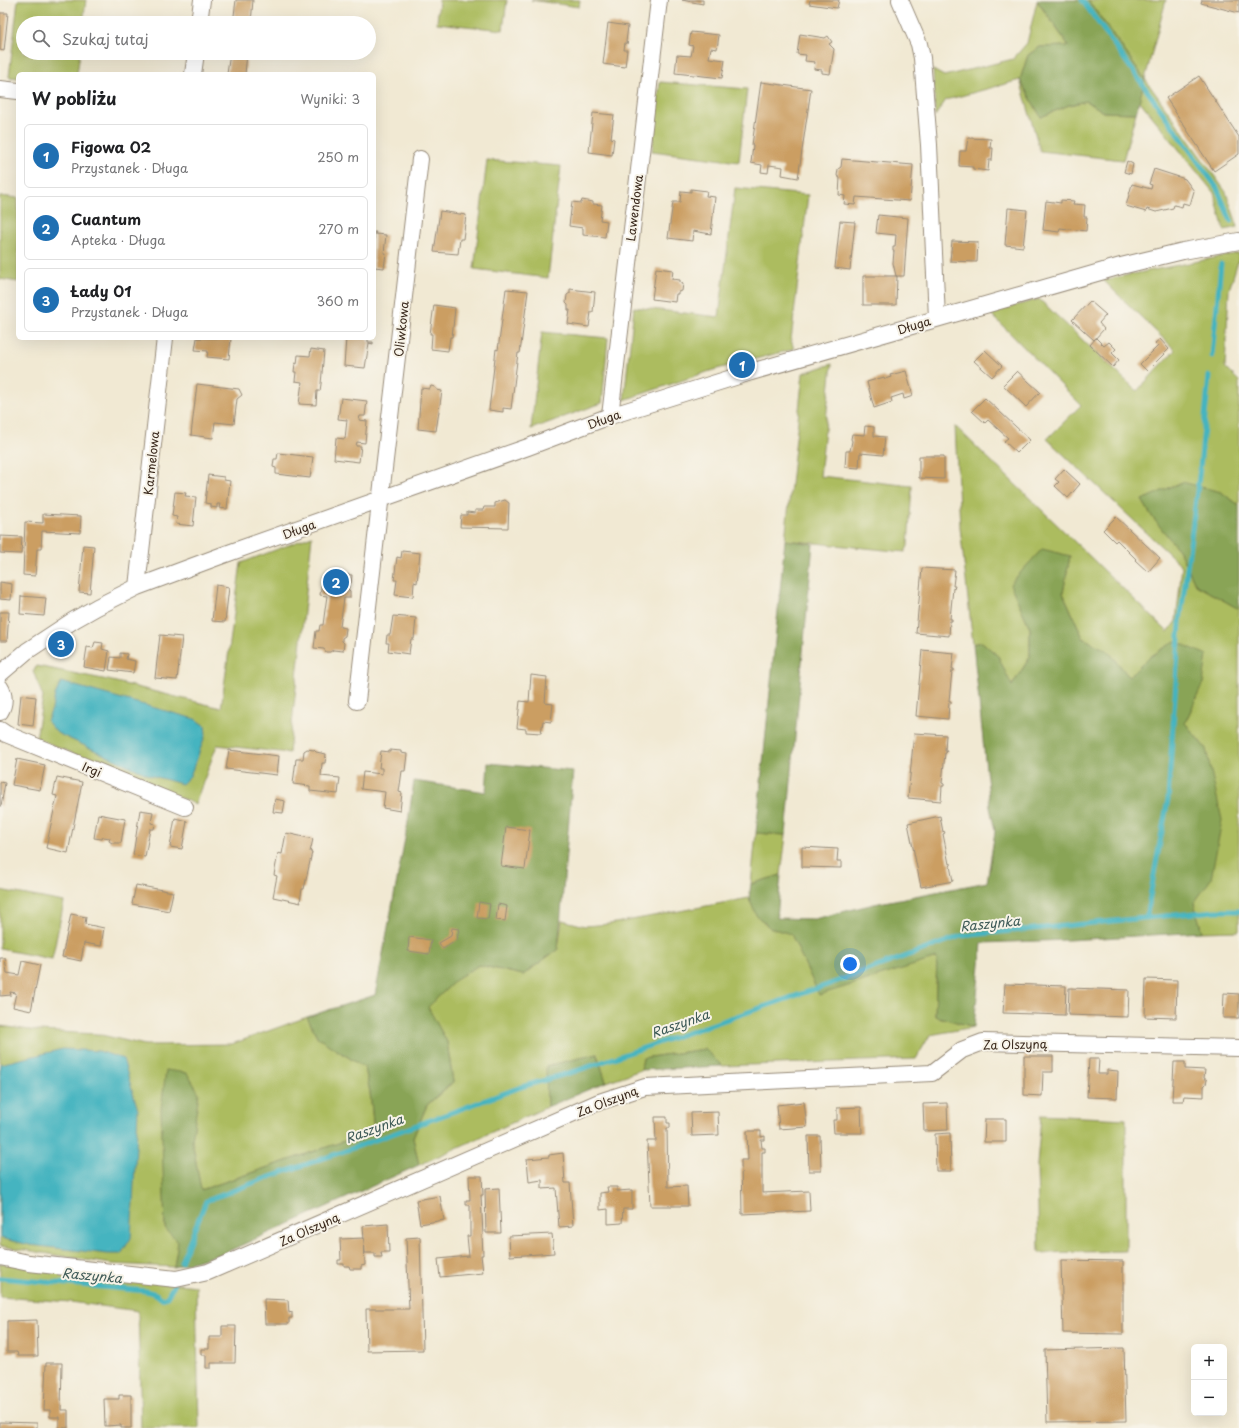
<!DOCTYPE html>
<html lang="pl">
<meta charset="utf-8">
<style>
:root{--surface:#fff;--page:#f2f2f2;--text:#202124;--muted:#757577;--line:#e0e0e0;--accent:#1f6fb2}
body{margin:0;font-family:"Playpen Sans",sans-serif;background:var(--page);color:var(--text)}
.controls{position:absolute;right:12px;bottom:12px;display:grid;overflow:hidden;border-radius:6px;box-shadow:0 4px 16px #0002}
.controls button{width:36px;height:36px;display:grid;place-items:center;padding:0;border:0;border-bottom:1px solid var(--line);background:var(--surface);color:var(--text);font:20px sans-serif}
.you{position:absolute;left:850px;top:964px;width:14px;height:14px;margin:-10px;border:3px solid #fff;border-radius:50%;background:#1a73e8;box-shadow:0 0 0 6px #1a73e833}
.badge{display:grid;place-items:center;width:26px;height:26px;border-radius:50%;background:var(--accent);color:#fff;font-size:13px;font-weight:700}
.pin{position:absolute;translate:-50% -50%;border:2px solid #fff;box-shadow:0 1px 4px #0006}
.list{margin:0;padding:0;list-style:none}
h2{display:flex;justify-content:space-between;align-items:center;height:52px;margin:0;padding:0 16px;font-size:17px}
h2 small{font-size:13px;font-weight:400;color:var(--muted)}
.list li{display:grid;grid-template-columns:26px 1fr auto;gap:12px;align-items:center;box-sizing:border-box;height:64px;margin:0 8px 8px;padding:0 8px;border:1px solid var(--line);border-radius:6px}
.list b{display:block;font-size:15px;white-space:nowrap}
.list p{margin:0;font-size:13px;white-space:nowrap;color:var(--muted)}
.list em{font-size:13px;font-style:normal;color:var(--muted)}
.icon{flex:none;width:22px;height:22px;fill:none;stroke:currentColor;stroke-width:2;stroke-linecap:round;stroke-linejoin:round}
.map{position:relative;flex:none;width:1239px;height:1428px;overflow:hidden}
.search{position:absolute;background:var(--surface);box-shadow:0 4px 16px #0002;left:16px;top:16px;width:360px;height:44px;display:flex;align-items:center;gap:10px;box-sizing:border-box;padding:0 14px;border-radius:22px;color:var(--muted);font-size:15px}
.panel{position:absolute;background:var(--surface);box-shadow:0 4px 16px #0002;left:16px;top:72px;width:360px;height:268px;border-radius:6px}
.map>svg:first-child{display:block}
.green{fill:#acbc5f;stroke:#74733e}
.forest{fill:#89a456;stroke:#62673a}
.water{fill:#45b4c0;stroke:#406f6f}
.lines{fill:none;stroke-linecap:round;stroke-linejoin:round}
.stream{stroke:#45b4c0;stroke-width:5}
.building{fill:#cb9e62}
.minor-casing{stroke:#968a78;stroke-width:18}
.minor{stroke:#fff;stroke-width:16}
.labels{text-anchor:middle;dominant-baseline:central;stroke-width:4;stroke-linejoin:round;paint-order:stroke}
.street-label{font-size:12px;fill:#3b2a1e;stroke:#f7f3e8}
.water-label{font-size:13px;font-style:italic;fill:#3e5a57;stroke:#f7f3e8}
</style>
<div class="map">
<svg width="1239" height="1428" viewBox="0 0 1239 1428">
<rect width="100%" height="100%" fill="#f7f3e8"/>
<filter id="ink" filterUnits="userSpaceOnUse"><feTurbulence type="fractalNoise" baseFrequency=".025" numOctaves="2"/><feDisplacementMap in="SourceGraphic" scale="8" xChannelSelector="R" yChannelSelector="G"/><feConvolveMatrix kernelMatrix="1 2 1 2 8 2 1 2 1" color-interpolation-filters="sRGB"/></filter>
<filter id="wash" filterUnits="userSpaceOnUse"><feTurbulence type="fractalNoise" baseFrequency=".012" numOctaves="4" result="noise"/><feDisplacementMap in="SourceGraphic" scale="16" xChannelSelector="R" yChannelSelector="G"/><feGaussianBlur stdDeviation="0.9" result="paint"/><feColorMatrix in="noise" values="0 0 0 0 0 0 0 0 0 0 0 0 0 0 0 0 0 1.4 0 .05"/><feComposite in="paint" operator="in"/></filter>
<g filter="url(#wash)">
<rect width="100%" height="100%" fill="#f1e9d3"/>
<!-- green -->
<path class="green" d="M18,0h68l-3,23h-60v30h57l-3,21h-59v4l-9,-1z
M439,0h68l-4,30 -66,-7z
M531,0h49l-1,7z
M1088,0h78l-21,79 81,113 12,35 -14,3 -10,-37 -75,-93 6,-21z
M1037,1l32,45 -29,1 -12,8 -8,25 21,37 28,-12 18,-4 17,11 32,1 -13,47 -83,-9 -20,-71 -74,20 -11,16 -2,-46 11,6 69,-17 14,-16z
M660,82l87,7 -8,73 -87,-11z
M487,160l74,6 -13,112 -74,-9z
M735,188l73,7 -17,145 3,9 -81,21 -89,30 10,-93 85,10z
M0,196l18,2v84l-18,-3z
M1239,253v5l-10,32 -4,77 14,14v124l-18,-13 -79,8 11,18 25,31 18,36 43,24v322l-37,1 -8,-29 17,-25 -5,-129 -21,-26 18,-40 -55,-25 -19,19 -21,-26 -25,-13 -20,-45 7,-37 -59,28 19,44v29l-19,30 -13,-31 -16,-14 -9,2 -13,-117 -5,-101 213,206 8,-11 6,-55 -135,-127 34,-34 -91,-92 49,-14 98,92 38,-41 -72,-70z
M542,332l66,6 -6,65 -71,26z
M832,364l-12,112 92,10 -4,60 -3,6 -120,-12 18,-167z
M312,536l-23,217 -72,-8 -22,59 -159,-66 7,-41 -10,-26 4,-5 71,14 113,28 20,-145z
M756,833l30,2 -5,40 -30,9z
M0,890l64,12 -12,57 -52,-10z
M749,898c10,26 16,28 42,36l146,24 -2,58 39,11 -44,8 -14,24 -194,7 -17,-17 -62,9 -2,12 -35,12 -9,-28 -50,12v41l-128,58 -6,-27 14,-33 26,-23 -6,-40 -20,-35 32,-30 20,-12 44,10 35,-26 4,-29 23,6 25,-2z
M307,1017l11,21 47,30 5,24 4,39 -173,59 -9,-50 6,-47 -34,87 1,48 13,14 -4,25 -63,-3 -111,-18v-220l38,5 59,3 48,11 87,-1z
M1041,1115l85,4v132l-87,2 -2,-88z
M0,1263l196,23 3,142h-58l-3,-117 -67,-9 -71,-5z"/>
<!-- forest -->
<path class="forest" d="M1037,0h51l57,79 -9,34 -32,-1 -18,-11 -17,4 -28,12 -21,-37 8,-25 12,-8 29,-1z
M1182,482l39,10 18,13v104l-43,-24 -18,-36 -25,-31 -11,-18z
M785,540l28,4 -27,291 -30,-2z
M1042,549l28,7 -7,37 20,45 25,13 21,26 19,-19 27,-17 32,14 -4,28 -18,40 21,26 16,71 -11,59 -17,24 8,29 -133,8 -87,3 -8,84 -39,-11 2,-58 -118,37 -28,-61 -21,-6 -14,-13 -7,-17 2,-14 30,-9 -4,43 37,1 60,-15 113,-22 8,-51 -5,-24 -17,-163 9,-2 16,14 14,30 18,-29v-29l-20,-44z
M488,763l85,8 -15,178 -35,26 -44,-10 -20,12 -31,30 19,35 6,40 -26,23 -14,33 6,27 -197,89 -48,13 4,-25 -13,-14 -4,-119 5,-39 21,3 12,20 -7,47 9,50 173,-59 -4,-39 -5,-24 -47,-30 -11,-21 68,-22 32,-167 7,-47 72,11z
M705,1049l17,17 -81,4 2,-12z
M597,1054l9,28 -59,25 -1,-41z"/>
<!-- water -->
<path class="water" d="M61,682l134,37 10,7 1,8 -16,42 -8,8 -33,-9 -92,-42 -10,-12 5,-12 3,-14z
M63,1049l36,2 24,8 15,51 -7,128 -10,16h-13l-78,-9 -30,-7v-174z"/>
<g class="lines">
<!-- stream -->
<path class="stream" d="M1082,0l135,188 14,33
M1212,356l9,-92
M1146,918l22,-119 12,-177 20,-154 9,-92
M181,1262l25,-61 55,-21 98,-34 162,-59 55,-16 251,-86 134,-49 254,-25h24
M0,1278l146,13 10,3 6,5 5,-2 7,-12"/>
</g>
<g id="blocks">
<!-- building -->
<path class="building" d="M236,0h17l-2,23h-18z
M682,0h21v4z
M810,0h29l-2,8 -28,-4z
M1202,0h37v13l-38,-10z
M0,13h8l-4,38 -4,-1z
M608,23l20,3 -2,16 2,1h-3l-1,7h3l-2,17 -22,-3z
M691,32l28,3 -2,14 -6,-1 -2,10 16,2 -3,18 -47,-5 2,-18 14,1 2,-10 -4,-1z
M800,34l25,4 3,-2 4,6 -3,2 5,5 -4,25 -8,-1v-3l-8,-1 1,-7 -10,-1 1,-6 -9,-1z
M230,53h17l-2,21h-18z
M1199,76l40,61v17l-25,17 -48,-73z
M761,82l50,7 -13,89 -16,-3 1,-8 -14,-2 -1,8 -7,-1 1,-7 -11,-2 2,-18h-1z
M593,113l21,2 -3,23 3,1 -2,16 -23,-3z
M968,138l23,1 -1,9h3l-1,12h-3l-1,11 -15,-2v-2l-14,-1 1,-15h6z
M842,159l71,6 -3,36 -54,-4 -1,8 -11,-1 1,-8 -6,-1 1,-17 -3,-2 1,-7 3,-2z
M1127,161l6,3 -2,10 -7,-2z
M1154,169l31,10 9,12 -4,14 -7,-2 -1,4 -8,-2 -1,3 -17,4 -9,-3 -1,3 -20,-6 6,-22 19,5 1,-4 -3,-1z
M691,189l16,2 -1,5 9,1 -4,37 -18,-3 -1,10 -24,-3 5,-36h7l1,-11 10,1z
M582,200l11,2v2l9,1 -2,15 7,1 -2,16 -22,-2v-7l-14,-2 3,-24 9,1z
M1061,200l13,1 -1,3 12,1 -1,12h3l-1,14 -26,-3 -1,4 -16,-2 3,-29 15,2z
M1008,208l19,2 -4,37 -18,-2z
M440,211l26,4 -3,24h-3l-2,15 -24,-2z
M878,215l30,3 -4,58h-8l-3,-13 1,-12h-1v-4h2l1,-12 -20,-2z
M840,221l15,1 -5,48 -15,-2z
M374,232h2l-1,2 11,1 -2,18h2l-2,15 -10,-1z
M952,241l26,1 -1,20 -27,-1z
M656,268l17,2 -1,9 8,1v2l3,2 -1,7 -4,1v2h-2l-1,8 -23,-3z
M863,276h34l-1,29h-33z
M506,289l22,2 -8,62h-2l-7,56 -8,-1v4l-14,-2 7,-61 2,1z
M570,289l25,3 -2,20h-2l-2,15 -21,-3 2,-14h-2v-5l-2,-2 1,-8 3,-2z
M1090,301l16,14 -7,8 5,6 -10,11 -22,-20z
M434,305l21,3 -3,29h-2l-2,14 -17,-2 1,-15h-2z
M197,338h34l-2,21 -22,-2 1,-6 -13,-1z
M346,338h22v4h5v2l-4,-1 -4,25 -21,-2z
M1096,338l8,8 5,-4 7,7 -4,4 7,7 -6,7 -23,-22z
M1160,339l9,10 -22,22 -7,-7 18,-18 -3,-3z
M311,349l13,2 -3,33 -1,7h-3l-1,14 -17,-1 3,-22 -7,-1 1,-9h-2l1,-9 2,1 1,-9 12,1z
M985,350l17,16 -10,11 -18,-16z
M906,371l7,25 -9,3 -1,-5 -12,4 1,4 -18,6 -7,-26 17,-5 1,2 6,-2 -1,-2z
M1017,371l23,21 -14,15 -23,-22z
M197,384l42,5 3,6 -5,4 -3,25 -19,-2 -2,16 -22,-3z
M431,386l4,1 2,3 5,1 -6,40 -18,-2 3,-41 8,1z
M341,398l26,3 -2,15h-5l-1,4 8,1 -2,22 -8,-1 -1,4h5l-2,16 -25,-3 2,-21 9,1 2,-19 -9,-1z
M985,398l45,42 -13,13 -13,-12 4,-3 -20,-18 -3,3 -13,-12z
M865,426l9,1v9l11,1 -2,18 -23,-2 -1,15 -14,-1 1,-16h4l2,-10 -1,-2 1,-5 12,1z
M278,453l35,4 -3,21 -34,-4v-6l-3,-1 1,-8h3z
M919,456h25v23l-25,-1z
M1064,469l16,15 -12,14 -13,-12 4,-4 -4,-3z
M208,475l16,2v3l6,1 -3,28 -8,-1 1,-4h-3v4l-6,-1v-3l-6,-1z
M175,492l11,1 -1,3 11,1 -3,29 -17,-2 1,-7 -5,-1z
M505,500l4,3 -1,25 -48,-1 1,-12h6v-3l8,1v-3h8l1,-3h11v-4z
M43,514l38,2 -1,17 -38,-2 -1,18h-4l-2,27 -12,-1 2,-53 18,1z
M1116,517l44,41 -12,14 -13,-12 1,-1 -19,-19 -2,2 -12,-12z
M0,536l22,1 -1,17 -21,-1z
M83,545l11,1 -4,47 -11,-1z
M402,551l18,2 -3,30 -3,-1 -1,15 -18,-2 2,-15h-3l3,-23 4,1z
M922,568l33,2 -2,16h2l-1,3 -1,-1 -3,31h2v2h-2l-1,15 -33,-3z
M336,571h4l2,3 10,1 -1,8 -2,2 -1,4 2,2v7h-6l-2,14 -2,15 6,1 -1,8 -3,2v3l2,2 -1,8 -10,-1 -3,2h-4l-2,-3 -10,-1 2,-17h3l1,-6h3l2,-15 2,-14 -7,-1 3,-20 10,2 1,-4z
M0,582l12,2 -1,16 -11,-1z
M216,585l13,2 -4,35 -13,-1z
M21,596l25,2 -2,18 -24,-2z
M0,612h9l-2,29h-7z
M393,616l23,2 -2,21h-3l-2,15 -21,-3 1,-8h-3l1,-8h3z
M160,635l22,2 -5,43 -22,-2z
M95,642l8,1 -1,6 7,2 -3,20 -22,-4 3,-20 6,1z
M922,650l32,3 -2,16h2v2h-2l-3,30h2v3l-2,-1 -1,16 -32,-3z
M120,653l7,1 -1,5 9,2 -2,12 -24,-3 2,-13 9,1z
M531,675l16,2 -2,26 8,1 -2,18 -8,-1 -2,12 -15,-1v-3l-9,-1 3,-27 9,1z
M21,695l15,2 -3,29 -15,-2z
M914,733l32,2 -1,16h2l-1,2h-1l-3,30 2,1v2h-2l-1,15 -33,-3z
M307,749l7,1 2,2 10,2 -1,9h-3l-1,13 19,2 -2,16 -28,-3v-5l-17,-2 3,-25h7l1,-8z
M229,750l50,6 -2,19 -51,-6z
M390,750l11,1v2l6,1 -2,17h-3l-3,21 3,1 -2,18 -17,-3 2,-16 -24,-3 2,-17 19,2v-6h-3l2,-17 9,1z
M17,759l28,6 -5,25 -28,-5z
M57,777l25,5 -14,71 -22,-5 11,-52 -4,-1z
M0,782l5,1 -4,23h-1z
M275,799l10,2 -2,12 -10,-1z
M140,810l13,2 -2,11 4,1 -1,5h-4l-5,28 -12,-2z
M98,814l27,5 -4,24h-9l-3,-2 1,-3 -7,-1 -1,2 -8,-1z
M940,816l3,16 1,-1 1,2 -2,1 6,30 2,-1v2l-1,1 3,15 -32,6 -13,-64z
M175,818l12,3 -5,28 -12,-2z
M506,827l24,3 -5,39 -24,-3z
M286,833l27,6 -3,13h2l-8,37h-2l-2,12 1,2 -28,-6 4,-21 -3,-1 4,-22 4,1z
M802,847l36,2 -1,12h4v7l-39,-1z
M136,885l37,7 -4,19 -37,-7z
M479,902l11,2 -2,15 -11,-1z
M498,904l9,2 -2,15 -9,-1z
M71,914l15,3 -1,7 19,4 -3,18 -17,-3 -3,18 -19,-4z
M452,928l7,1 -2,11 -14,9 -4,-6 12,-7z
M409,937l22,3 -2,14 -21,-3z
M0,958h5l2,15 12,2 3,-14 18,4 -9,46 -18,-4 3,-14 -6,-1 1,3 -11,1z
M1146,979l31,1 -1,38 -31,-1z
M1005,984l61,2 -1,29 -62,-2z
M1069,988l60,2 -1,27 -60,-2z
M1224,993l15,1v24h-16z
M1024,1056h29v16h-10l-1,24 -18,-1z
M1089,1059h10l-1,15h9v-4l11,1 -1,27 -30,-1z
M1174,1062h11v7l20,1 -1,8 3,2 -1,4 -2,2v11l-20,-1 -1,5h-11z
M804,1102l3,25 -28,2 -2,-24z
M947,1103l1,27 -24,1 -1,-27z
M861,1107l1,26h-28l-1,-13h4v-12z
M718,1112l1,23 -27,1 -1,-23z
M655,1117h12v6h3v5h-3l1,59 19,-1 1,20h-38l-3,-65h9z
M985,1119h21v23h-22z
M747,1131h14v6l4,-1v4h-4l1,8h3v4h-3v41l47,-2 1,20 -68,3 -1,-54h7z
M950,1133l1,38h-15l-1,-37z
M808,1136h12l1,35h-12z
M563,1153l2,30h5l3,43 -14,1 -3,-39 -14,1v-9l-13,2 -2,-23 22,-2v-2z
M469,1176h13l1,19h-2l2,40h-1l1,20h-2l2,18 -43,4 -2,-18 31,-3 -2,-20h3v-31h-4v-5h4z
M607,1187h10v4l15,-1v19h-9l-1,14 -14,1v-15l-8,1v-17l8,-1z
M499,1188l2,45h-15l-1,-44z
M440,1196l4,24 -24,4 -4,-24z
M388,1224l1,28h-8l1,5h-7v-4h-10l-2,-27z
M552,1234l2,19 -44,3 -1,-20z
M420,1237l3,113 -56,1 -1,-42h43l-3,-71z
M364,1238l1,27 -4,1v3h-11l-1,-3h-5v-2h-6v-4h3l-1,-21z
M1061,1260l62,1v73l-60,-1z
M264,1299l24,1 1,13 3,-1v6h-3v6h-24z
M37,1320l1,36h-20l-1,-4h-10v-31z
M222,1326h14l-1,37h-24v5h-5v-13h-5v-6h8v-12h13z
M1124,1348l2,73 -79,1 -2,-72z
M46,1363h16l-1,47h7v18h-9v-11h-9v-7h-6z
M119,1395h12v33h-10v-3l-16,1 -1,-27h15z
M0,1422l37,1v5h-37z"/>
</g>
</g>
<g filter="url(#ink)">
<use href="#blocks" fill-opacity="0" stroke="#968a78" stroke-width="1"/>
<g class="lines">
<!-- minor casing -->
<g class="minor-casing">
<path id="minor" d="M900,0l19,44 3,14 7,87 8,173
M199,23l3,-23
M193,74l3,-21
M0,89l18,2
M610,416l49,-416
M137,587l28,-249
M0,674l27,-23 47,-31 23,-13 40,-20 86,-32 305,-108 82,-31 141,-44 370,-106 62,-15 56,-10
M0,687c5,8 5,17 0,25
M357,701l63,-542
M0,730l6,4 179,73
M0,1257l29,6 147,16 32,-7 391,-170 46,-15 287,-14 30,-23 21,-8 256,6"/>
</g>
<!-- minor -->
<use href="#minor" class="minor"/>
</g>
</g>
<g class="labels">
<!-- street labels -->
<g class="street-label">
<text transform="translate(634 208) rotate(-83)">Lawendowa</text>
<text transform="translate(914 325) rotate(-17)">Długa</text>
<text transform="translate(401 329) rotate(-84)">Oliwkowa</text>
<text transform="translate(604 419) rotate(-20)">Długa</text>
<text transform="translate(151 463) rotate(-84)">Karmelowa</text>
<text transform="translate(299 529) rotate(-20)">Długa</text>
<text transform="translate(92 769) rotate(22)">Irgi</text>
<text transform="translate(1015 1044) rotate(-1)">Za Olszyną</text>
<text transform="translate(607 1101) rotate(-21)">Za Olszyną</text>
<text transform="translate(309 1229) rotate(-24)">Za Olszyną</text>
</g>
<!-- water labels -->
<g class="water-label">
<text transform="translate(990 923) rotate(-6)">Raszynka</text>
<text transform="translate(680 1023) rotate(-19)">Raszynka</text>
<text transform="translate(374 1128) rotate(-20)">Raszynka</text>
<text transform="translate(92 1275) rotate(5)">Raszynka</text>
</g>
</g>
</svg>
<div class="controls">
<button>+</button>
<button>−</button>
</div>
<div class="you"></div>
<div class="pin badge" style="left:742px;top:365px">1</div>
<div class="pin badge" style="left:336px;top:582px">2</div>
<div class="pin badge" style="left:61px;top:644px">3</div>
<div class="search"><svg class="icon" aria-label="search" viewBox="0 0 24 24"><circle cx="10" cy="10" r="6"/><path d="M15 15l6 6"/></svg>Szukaj tutaj</div>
<section class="panel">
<h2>W pobliżu<small>Wyniki: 3</small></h2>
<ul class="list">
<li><span class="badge">1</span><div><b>Figowa 02</b><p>Przystanek · Długa</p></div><em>250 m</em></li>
<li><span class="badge">2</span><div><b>Cuantum</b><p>Apteka · Długa</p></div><em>270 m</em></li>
<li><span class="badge">3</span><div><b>Łady 01</b><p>Przystanek · Długa</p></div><em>360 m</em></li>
</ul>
</section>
</div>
